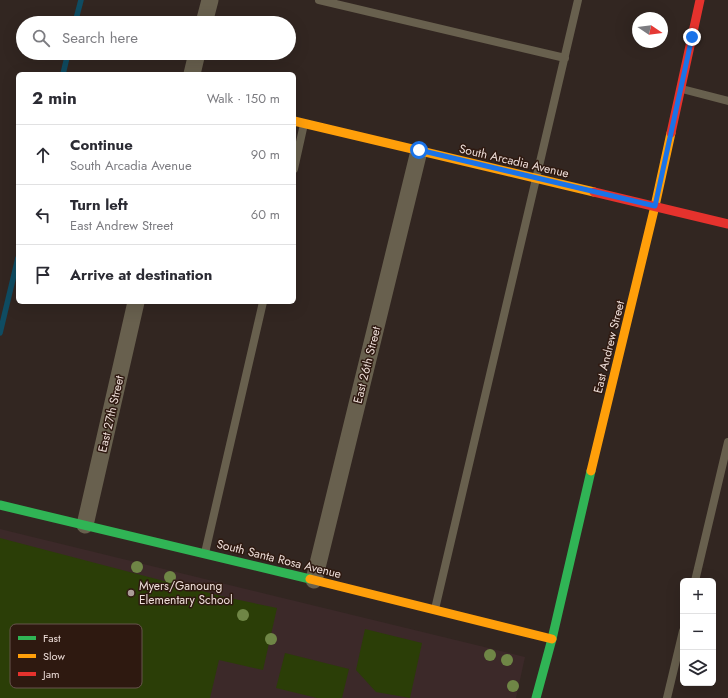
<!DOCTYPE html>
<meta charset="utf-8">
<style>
:root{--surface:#fff;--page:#f2f2f3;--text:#2b2b33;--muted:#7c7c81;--line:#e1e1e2}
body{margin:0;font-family:Jost,sans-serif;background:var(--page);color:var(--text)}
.controls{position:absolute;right:12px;bottom:12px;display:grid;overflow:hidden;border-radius:6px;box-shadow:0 4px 16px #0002}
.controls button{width:36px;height:36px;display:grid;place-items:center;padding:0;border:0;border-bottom:1px solid var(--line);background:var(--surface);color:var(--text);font:20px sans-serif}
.compass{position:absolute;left:632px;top:12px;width:36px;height:36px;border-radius:50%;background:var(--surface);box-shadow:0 4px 16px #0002;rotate:103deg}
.stop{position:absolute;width:12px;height:12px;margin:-9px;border:3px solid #1a73e8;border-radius:50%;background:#fff}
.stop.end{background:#1a73e8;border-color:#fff;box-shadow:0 1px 4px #0008}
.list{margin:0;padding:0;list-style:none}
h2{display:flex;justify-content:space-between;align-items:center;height:52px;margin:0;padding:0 16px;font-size:17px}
h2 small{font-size:13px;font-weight:400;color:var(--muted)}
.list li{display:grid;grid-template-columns:26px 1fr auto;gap:12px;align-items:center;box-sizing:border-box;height:60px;padding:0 16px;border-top:1px solid var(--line)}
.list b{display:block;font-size:15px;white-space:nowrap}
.list p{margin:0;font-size:13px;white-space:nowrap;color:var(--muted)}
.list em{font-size:13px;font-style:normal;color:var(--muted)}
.icon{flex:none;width:22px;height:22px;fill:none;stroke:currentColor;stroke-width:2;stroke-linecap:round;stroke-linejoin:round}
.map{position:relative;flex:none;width:728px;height:698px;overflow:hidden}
.search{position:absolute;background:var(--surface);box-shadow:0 4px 16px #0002;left:16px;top:16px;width:280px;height:44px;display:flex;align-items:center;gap:10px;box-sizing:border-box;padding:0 14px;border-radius:22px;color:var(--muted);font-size:15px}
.panel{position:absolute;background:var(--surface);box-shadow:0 4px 16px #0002;left:16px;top:72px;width:280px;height:232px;border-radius:6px}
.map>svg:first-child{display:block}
.education{fill:#3c2929}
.green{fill:#2b3e07}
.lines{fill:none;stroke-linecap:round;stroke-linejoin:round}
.stream{stroke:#0f4c62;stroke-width:5.5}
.lane{stroke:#68604e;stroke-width:8}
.street{stroke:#68604e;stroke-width:17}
.fast{stroke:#30b455;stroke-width:9}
.slow{stroke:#ff9f0a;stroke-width:9}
.jam{stroke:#e5322d;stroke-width:9}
.tree{fill:#6f8646}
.route{stroke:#1a73e8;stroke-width:5}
.poi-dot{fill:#ac9d98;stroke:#2e1910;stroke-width:1.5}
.labels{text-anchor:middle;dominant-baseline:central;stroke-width:3;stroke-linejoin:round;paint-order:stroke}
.street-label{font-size:12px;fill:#edddd8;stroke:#2e1910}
.poi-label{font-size:12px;fill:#edddd8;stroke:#2e1910;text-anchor:start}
.key{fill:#2e1910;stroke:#67544c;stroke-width:1}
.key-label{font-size:11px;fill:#edddd8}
</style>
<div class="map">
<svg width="728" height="698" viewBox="0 0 728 698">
<rect width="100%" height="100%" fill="#322621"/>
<!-- education -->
<path class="education" d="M0,529l525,128 -9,41h-516z"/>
<!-- green -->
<path class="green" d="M0,538l225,59 52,11 -14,62 -44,-10 -9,38h-210z
M365,629l57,14 -12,55 -34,-6 -20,-22z
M285,653l64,16 -7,29h-25l-41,-10z"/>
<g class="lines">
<!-- stream -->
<path class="stream" d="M75,23l6,-23
M63,74l5,-21
M0,333l18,-75"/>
<!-- lane -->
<path class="lane" d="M319,0l246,58
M682,89l46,12
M294,169l10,-45
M205,553l58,-251
M695,581l33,-139
M435,609l143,-609
M667,698l16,-67"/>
<!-- street -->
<path class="street" d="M204,23l6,-23
M192,74l5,-21
M85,525l51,-223
M314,580l105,-429"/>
<!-- fast -->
<path class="fast" d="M0,505l310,74
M536,698l16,-59 39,-168"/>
<!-- slow -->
<path class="slow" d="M294,121l300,71
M591,471l64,-265 16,-73
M310,579l242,60"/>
<!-- jam -->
<path class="jam" d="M671,133l29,-133
M594,192l134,32"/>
</g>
<!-- trees -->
<g class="tree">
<circle cx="137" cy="567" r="6"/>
<circle cx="170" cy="577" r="6"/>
<circle cx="243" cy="615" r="6"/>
<circle cx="271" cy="639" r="6"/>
<circle cx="490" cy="655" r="6"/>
<circle cx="507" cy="660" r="6"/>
<circle cx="513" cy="686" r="6"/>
</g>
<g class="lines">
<!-- route -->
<path class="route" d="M419,150l236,56 37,-169"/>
</g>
<!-- markers -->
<circle class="poi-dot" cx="131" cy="593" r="4"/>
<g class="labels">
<!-- street labels -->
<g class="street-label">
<text transform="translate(514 161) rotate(13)">South Arcadia Avenue</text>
<text transform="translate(609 347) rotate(-76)">East Andrew Street</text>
<text transform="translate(367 365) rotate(-76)">East 26th Street</text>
<text transform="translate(111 414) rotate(-77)">East 27th Street</text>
<text transform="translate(279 559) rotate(14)">South Santa Rosa Avenue</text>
</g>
<!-- poi labels -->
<g class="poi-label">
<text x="139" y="586">Myers/Ganoung<tspan x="139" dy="14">Elementary School</tspan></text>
</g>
</g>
<!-- legend -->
<rect x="10" y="624" width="132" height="64" rx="6" class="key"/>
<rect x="18" y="636" width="18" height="4" fill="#30b455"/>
<rect x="18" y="654" width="18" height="4" fill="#ff9f0a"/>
<rect x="18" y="672" width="18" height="4" fill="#e5322d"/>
<g class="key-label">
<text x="43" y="642">Fast</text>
<text x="43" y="660">Slow</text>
<text x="43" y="678">Jam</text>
</g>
</svg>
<div class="controls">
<button>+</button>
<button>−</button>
<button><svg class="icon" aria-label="layers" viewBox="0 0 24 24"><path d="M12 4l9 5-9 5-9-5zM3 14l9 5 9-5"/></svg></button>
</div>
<svg class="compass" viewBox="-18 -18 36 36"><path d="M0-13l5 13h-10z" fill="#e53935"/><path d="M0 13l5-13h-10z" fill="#7c7c81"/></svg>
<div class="stop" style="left:419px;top:150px"></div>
<div class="stop end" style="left:692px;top:37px"></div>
<div class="search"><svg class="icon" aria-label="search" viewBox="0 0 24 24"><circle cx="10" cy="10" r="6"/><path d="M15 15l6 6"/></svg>Search here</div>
<section class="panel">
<h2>2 min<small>Walk · 150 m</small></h2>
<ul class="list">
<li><svg class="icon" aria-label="ahead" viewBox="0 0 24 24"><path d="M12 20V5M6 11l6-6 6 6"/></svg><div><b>Continue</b><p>South Arcadia Avenue</p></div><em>90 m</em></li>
<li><svg class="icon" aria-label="left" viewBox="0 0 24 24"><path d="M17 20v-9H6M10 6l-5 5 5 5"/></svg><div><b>Turn left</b><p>East Andrew Street</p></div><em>60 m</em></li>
<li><svg class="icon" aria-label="arrive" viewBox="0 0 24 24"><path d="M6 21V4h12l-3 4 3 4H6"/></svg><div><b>Arrive at destination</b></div></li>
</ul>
</section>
</div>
